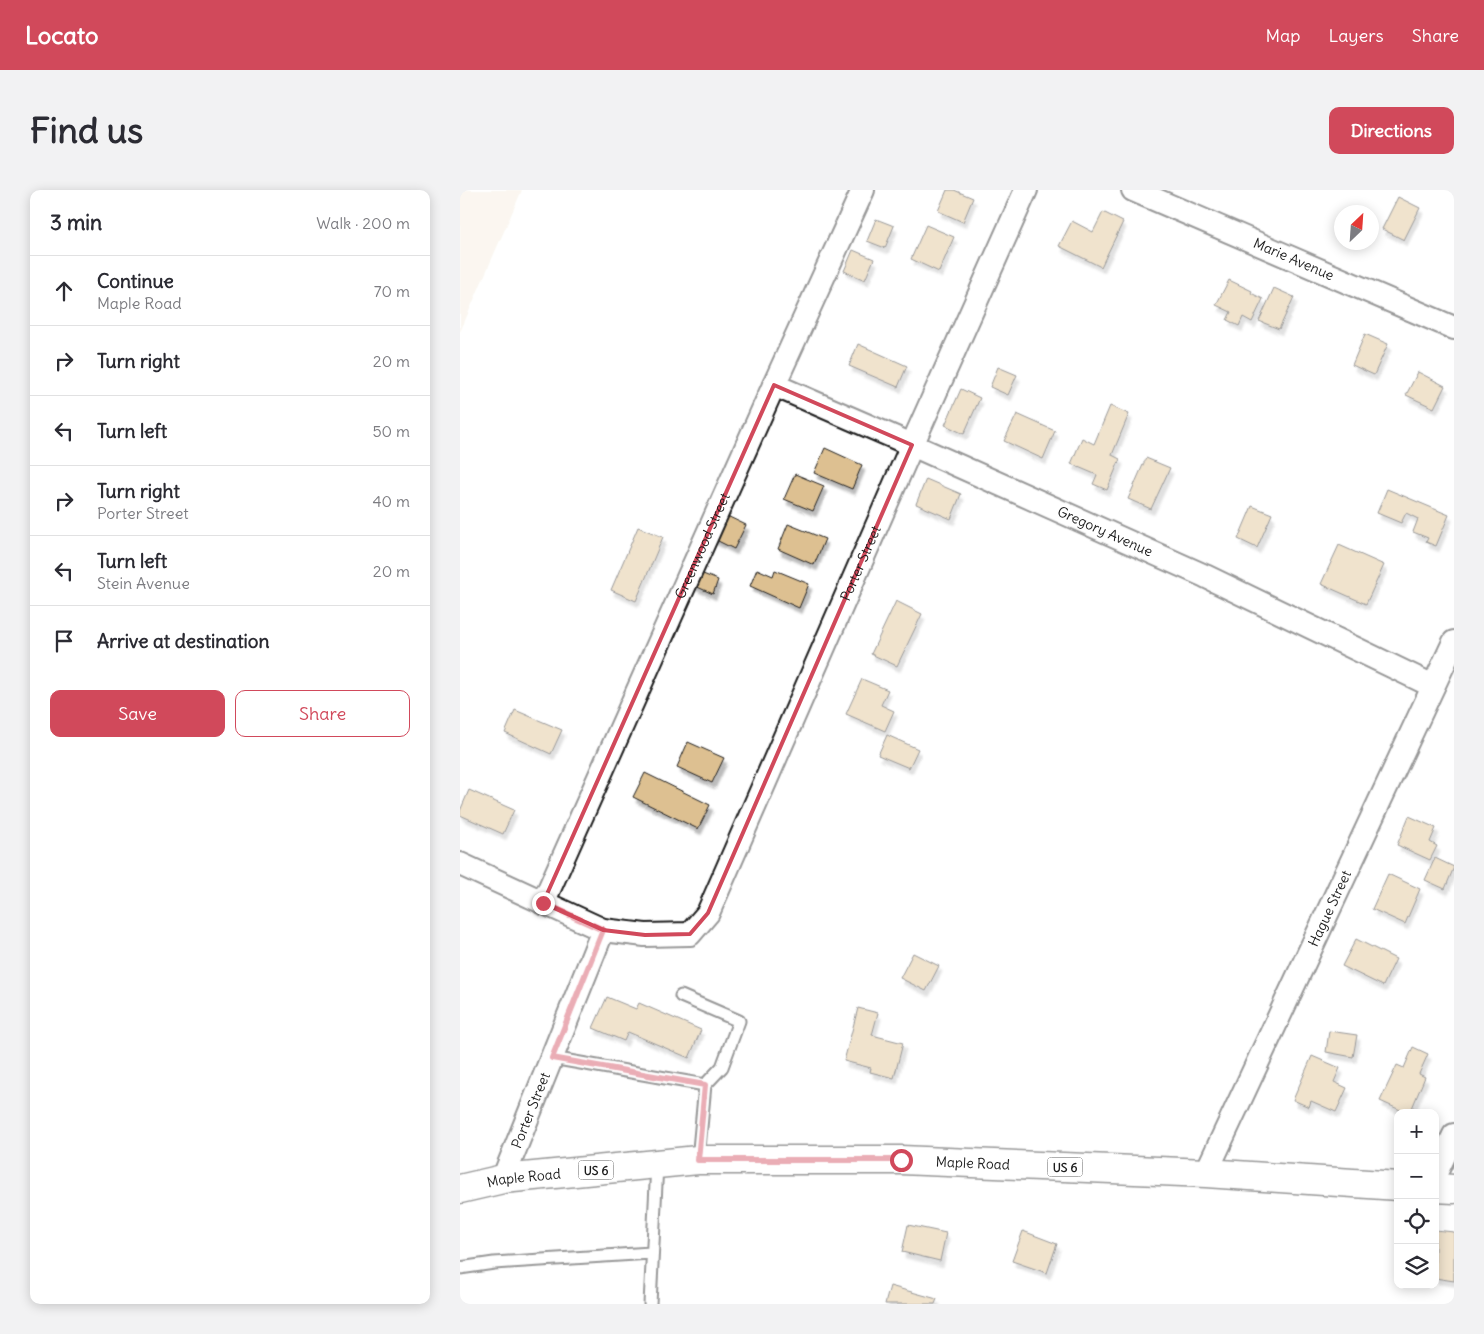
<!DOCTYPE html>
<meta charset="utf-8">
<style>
:root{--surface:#fff;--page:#f2f2f3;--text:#2b2b33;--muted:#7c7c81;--line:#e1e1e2;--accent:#d1495b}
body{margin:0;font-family:Delius,sans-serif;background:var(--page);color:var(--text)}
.controls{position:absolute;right:15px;bottom:15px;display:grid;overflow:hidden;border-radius:10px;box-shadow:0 2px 12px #0003}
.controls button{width:45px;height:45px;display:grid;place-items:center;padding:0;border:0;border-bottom:1px solid var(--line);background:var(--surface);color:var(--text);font:25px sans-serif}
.compass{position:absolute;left:874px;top:15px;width:45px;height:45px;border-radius:50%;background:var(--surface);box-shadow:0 2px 12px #0003;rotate:25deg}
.stop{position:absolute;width:15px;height:15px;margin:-11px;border:4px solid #d1495b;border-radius:50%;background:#fff}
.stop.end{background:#d1495b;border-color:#fff;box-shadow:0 1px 5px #0008}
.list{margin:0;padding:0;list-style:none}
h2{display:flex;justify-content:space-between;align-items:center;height:65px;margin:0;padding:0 20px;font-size:21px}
h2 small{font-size:16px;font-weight:400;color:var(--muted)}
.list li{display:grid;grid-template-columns:32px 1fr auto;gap:15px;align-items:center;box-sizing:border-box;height:70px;padding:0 20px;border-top:1px solid var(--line)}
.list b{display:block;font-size:19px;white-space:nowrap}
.list p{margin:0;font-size:16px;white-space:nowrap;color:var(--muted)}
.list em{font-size:16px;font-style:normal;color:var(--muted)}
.actions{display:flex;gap:10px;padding:15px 20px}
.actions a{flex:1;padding:11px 0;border:1px solid var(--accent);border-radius:10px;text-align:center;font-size:18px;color:var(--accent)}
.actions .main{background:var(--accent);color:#fff}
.icon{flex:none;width:28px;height:28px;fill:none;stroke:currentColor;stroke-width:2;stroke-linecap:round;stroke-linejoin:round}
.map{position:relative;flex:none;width:994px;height:1114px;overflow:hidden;border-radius:10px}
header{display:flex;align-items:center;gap:30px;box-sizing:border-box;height:70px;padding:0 25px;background:var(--accent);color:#fff}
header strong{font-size:24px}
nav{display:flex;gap:28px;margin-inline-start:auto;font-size:18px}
.intro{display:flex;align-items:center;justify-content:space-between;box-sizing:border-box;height:120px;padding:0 30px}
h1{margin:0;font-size:35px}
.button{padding:12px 22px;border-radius:10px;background:var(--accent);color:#fff;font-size:18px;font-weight:700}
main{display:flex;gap:30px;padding:0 30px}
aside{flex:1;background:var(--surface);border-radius:10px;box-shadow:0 2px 12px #0003}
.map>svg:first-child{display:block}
.built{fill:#f5ecde}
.building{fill:#ddc091;stroke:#1c1c1c;filter:url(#shadow)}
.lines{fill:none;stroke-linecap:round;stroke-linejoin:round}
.service-casing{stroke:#1c1c1c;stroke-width:15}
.minor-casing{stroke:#1c1c1c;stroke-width:26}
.primary-casing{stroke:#1c1c1c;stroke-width:31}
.service{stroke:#fff;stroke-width:11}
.minor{stroke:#fff;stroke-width:22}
.primary{stroke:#fff;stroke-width:28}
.route{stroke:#d1495b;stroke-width:6}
.marked{fill:none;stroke:#d1495b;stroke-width:4;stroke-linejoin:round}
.labels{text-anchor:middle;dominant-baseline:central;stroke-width:4.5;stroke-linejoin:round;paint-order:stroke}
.shield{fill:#fff;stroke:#606060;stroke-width:1}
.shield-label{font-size:12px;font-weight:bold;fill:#1c1c1c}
.street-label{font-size:14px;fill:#1c1c1c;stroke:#fff}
</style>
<header>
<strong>Locato</strong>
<nav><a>Map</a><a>Layers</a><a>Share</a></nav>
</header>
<div class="intro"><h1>Find us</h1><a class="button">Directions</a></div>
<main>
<aside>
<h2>3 min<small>Walk · 200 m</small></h2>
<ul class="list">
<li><svg class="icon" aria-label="ahead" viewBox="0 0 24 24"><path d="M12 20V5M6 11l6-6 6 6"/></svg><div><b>Continue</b><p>Maple Road</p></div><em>70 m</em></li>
<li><svg class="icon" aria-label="right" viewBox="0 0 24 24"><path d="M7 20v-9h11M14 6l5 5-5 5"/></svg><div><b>Turn right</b></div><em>20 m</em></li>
<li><svg class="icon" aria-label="left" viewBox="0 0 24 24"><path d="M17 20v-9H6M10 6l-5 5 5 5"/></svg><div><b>Turn left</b></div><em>50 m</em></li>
<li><svg class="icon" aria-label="right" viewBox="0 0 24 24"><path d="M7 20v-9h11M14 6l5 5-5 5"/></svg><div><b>Turn right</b><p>Porter Street</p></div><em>40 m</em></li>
<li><svg class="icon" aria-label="left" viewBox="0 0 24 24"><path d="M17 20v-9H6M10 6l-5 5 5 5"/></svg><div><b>Turn left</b><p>Stein Avenue</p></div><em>20 m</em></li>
<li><svg class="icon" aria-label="arrive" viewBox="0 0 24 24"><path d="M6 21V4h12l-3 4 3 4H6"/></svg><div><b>Arrive at destination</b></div></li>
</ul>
<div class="actions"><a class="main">Save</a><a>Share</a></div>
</aside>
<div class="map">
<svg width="994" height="1114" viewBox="0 0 994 1114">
<defs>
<filter id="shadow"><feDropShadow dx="3" dy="5.5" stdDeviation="1" flood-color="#0004"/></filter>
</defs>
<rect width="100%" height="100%" fill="#fff"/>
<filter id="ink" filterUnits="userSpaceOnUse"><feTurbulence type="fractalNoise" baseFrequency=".02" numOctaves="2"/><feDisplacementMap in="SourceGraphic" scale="10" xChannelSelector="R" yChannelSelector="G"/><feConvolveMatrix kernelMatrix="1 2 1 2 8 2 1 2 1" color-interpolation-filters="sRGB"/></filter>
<g filter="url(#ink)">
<!-- built -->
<path class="built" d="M0,0h62l-62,142z"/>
<!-- building -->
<path class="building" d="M487,0h7l19,8 -10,24 -25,-11z
M938,7l22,11 -16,32 -22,-11z
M643,22l20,10 -22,45 -42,-21 13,-25 21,11z
M416,29l18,7 -9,22 -18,-7z
M466,35l28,12 -15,35 -28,-13z
M393,60l21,9 -9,21 -21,-9z
M769,90l23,11 -1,2 12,6 -11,23 -9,-5 -4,9 -12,-6 4,-8 -15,-7z
M814,98l20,9 -15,32 -20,-8z
M905,144l23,10 -14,31 -22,-10z
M398,154l49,22 -9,21 -49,-21z
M538,177l19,8 -9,20 -18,-8z
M958,182l27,14 -11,22 -28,-13z
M501,199l19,9 -16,36 -19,-9z
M650,216l19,8 -17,41 8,4 -13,31 -14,-6 4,-9 -26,-11 11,-26 12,6z
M557,224l38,17 -12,28 -39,-18z
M365,258l37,17 -10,24 -38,-16z
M686,268l24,10 -19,41 -23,-10z
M335,284l29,12 -11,25 -29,-12z
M466,289l35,15 -10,25 -35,-15z
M927,299l62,26 -13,31 -10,-4 2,-4 -15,-6 5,-13 -12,-6 -5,10 -24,-10z
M792,316l20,8 -15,34 -19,-9z
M263,324l23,11 -12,24 -22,-11z
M328,334l37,15 -11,26 -36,-16z
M178,337l25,10 -27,64 -25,-11z
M879,355l45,20 -18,39 -45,-20z
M297,379l16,7 2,-6 34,14 -10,24 -49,-22z
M238,382l20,8 -5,14 -20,-9z
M436,411l26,13 -25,52 -26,-12z
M402,489l26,11 -7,15 13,6 -9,20 -39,-17z
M55,520l47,20 -11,24 -46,-21z
M427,545l31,14 -9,19 -31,-13z
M228,552l36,16 -12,25 -35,-16z
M185,583l65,32 -12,24 -65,-32z
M9,600l45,20 -11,24 -43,-19v-4z
M949,626l27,12 -6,14 7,4 -7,14 -33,-15z
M975,668l19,9 -9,22 -20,-9z
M928,684l32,15 -15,35 -33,-15z
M896,749l40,20 -13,27 -41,-20z
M453,763l26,13 -13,25 -26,-13z
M147,807l29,12 3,-6 62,27 -12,28 -61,-26 -4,9 -31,-13z
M398,818l20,5 -6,22 31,8 -9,35 -24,-6 1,-4 -27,-7z
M869,841l28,4 -4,22 -27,-5z
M953,857l15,7 -9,20 6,3 -15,36h-3l-27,-12 17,-36 7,3z
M852,866l28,12 -6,14 13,6 -11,24 -25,-11 -2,6 -16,-7z
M448,1035l38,8 -6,28 -38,-9z
M975,1040l19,2v49l-19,-3z
M563,1041l34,13 -10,29 -35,-12z
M430,1096l47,13 -2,5h-50z"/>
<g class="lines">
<!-- service casing -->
<g class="service-casing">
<path id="service" d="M221,806l58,25 -17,46 -17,18
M92,868l153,27 -7,75
M0,1078l34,-5 157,-10
M190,1114l7,-140"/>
</g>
<!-- minor casing -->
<g class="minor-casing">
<g id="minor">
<path id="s1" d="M673,0l321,138"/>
<path id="s2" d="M314,195l138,60 293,131 228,110"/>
<path id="s3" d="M0,674l143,66 42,5 45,-1 18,-21 204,-468 114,-255"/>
<path id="s4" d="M83,713l231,-518 89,-195"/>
<path id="s5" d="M746,983l248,-531"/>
<path d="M975,985l19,-40"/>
<path id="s6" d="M43,989l100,-249"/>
</g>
</g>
<!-- primary casing -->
<g class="primary-casing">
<g id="primary">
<path d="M975,998l19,1"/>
<path id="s7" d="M0,999l43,-10 195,-19h203l305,13 192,13"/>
</g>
</g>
<!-- service -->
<use href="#service" class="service"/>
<!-- minor -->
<use href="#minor" class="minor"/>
<!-- primary -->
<use href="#primary" class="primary"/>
</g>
</g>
<g class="lines" filter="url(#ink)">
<!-- route -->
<path class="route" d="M83,713l60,27 -51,128 153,27 -7,75h203"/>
</g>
<!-- marked area -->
<path d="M0 0H994V1114H0ZM314,195l138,60 -204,468 -18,21 -45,1 -42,-5 -60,-27z" fill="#fff" fill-opacity=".55" fill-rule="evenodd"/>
<path class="marked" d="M314,195l138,60 -204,468 -18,21 -45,1 -42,-5 -60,-27z"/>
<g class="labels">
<!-- shield labels -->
<g class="shield">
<rect x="587.5" y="967.5" width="35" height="19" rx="4"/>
<rect x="118.5" y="970.5" width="35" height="19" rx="4"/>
</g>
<g class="shield-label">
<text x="605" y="977">US 6</text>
<text x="136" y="980">US 6</text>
</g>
<!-- street labels -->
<g class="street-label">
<text stroke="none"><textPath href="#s1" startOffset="175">Marie Avenue</textPath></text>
<text stroke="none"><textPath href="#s2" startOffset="362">Gregory Avenue</textPath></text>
<text stroke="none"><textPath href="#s4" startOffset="391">Greenwood Street</textPath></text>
<text stroke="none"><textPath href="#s3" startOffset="654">Porter Street</textPath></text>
<text stroke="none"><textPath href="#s5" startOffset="292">Hague Street</textPath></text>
<text stroke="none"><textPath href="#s6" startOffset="74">Porter Street</textPath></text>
<text stroke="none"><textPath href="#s7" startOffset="515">Maple Road</textPath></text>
<text stroke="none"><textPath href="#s7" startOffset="65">Maple Road</textPath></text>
</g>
</g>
</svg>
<div class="controls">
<button>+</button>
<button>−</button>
<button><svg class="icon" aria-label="locate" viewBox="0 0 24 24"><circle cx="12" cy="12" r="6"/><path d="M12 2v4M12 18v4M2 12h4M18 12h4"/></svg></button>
<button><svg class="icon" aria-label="layers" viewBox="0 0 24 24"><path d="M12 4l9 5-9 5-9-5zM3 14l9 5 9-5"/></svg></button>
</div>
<svg class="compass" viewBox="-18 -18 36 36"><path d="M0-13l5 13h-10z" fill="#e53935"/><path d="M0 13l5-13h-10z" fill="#7c7c81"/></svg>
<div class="stop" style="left:441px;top:970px"></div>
<div class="stop end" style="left:83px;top:713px"></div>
</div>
</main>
